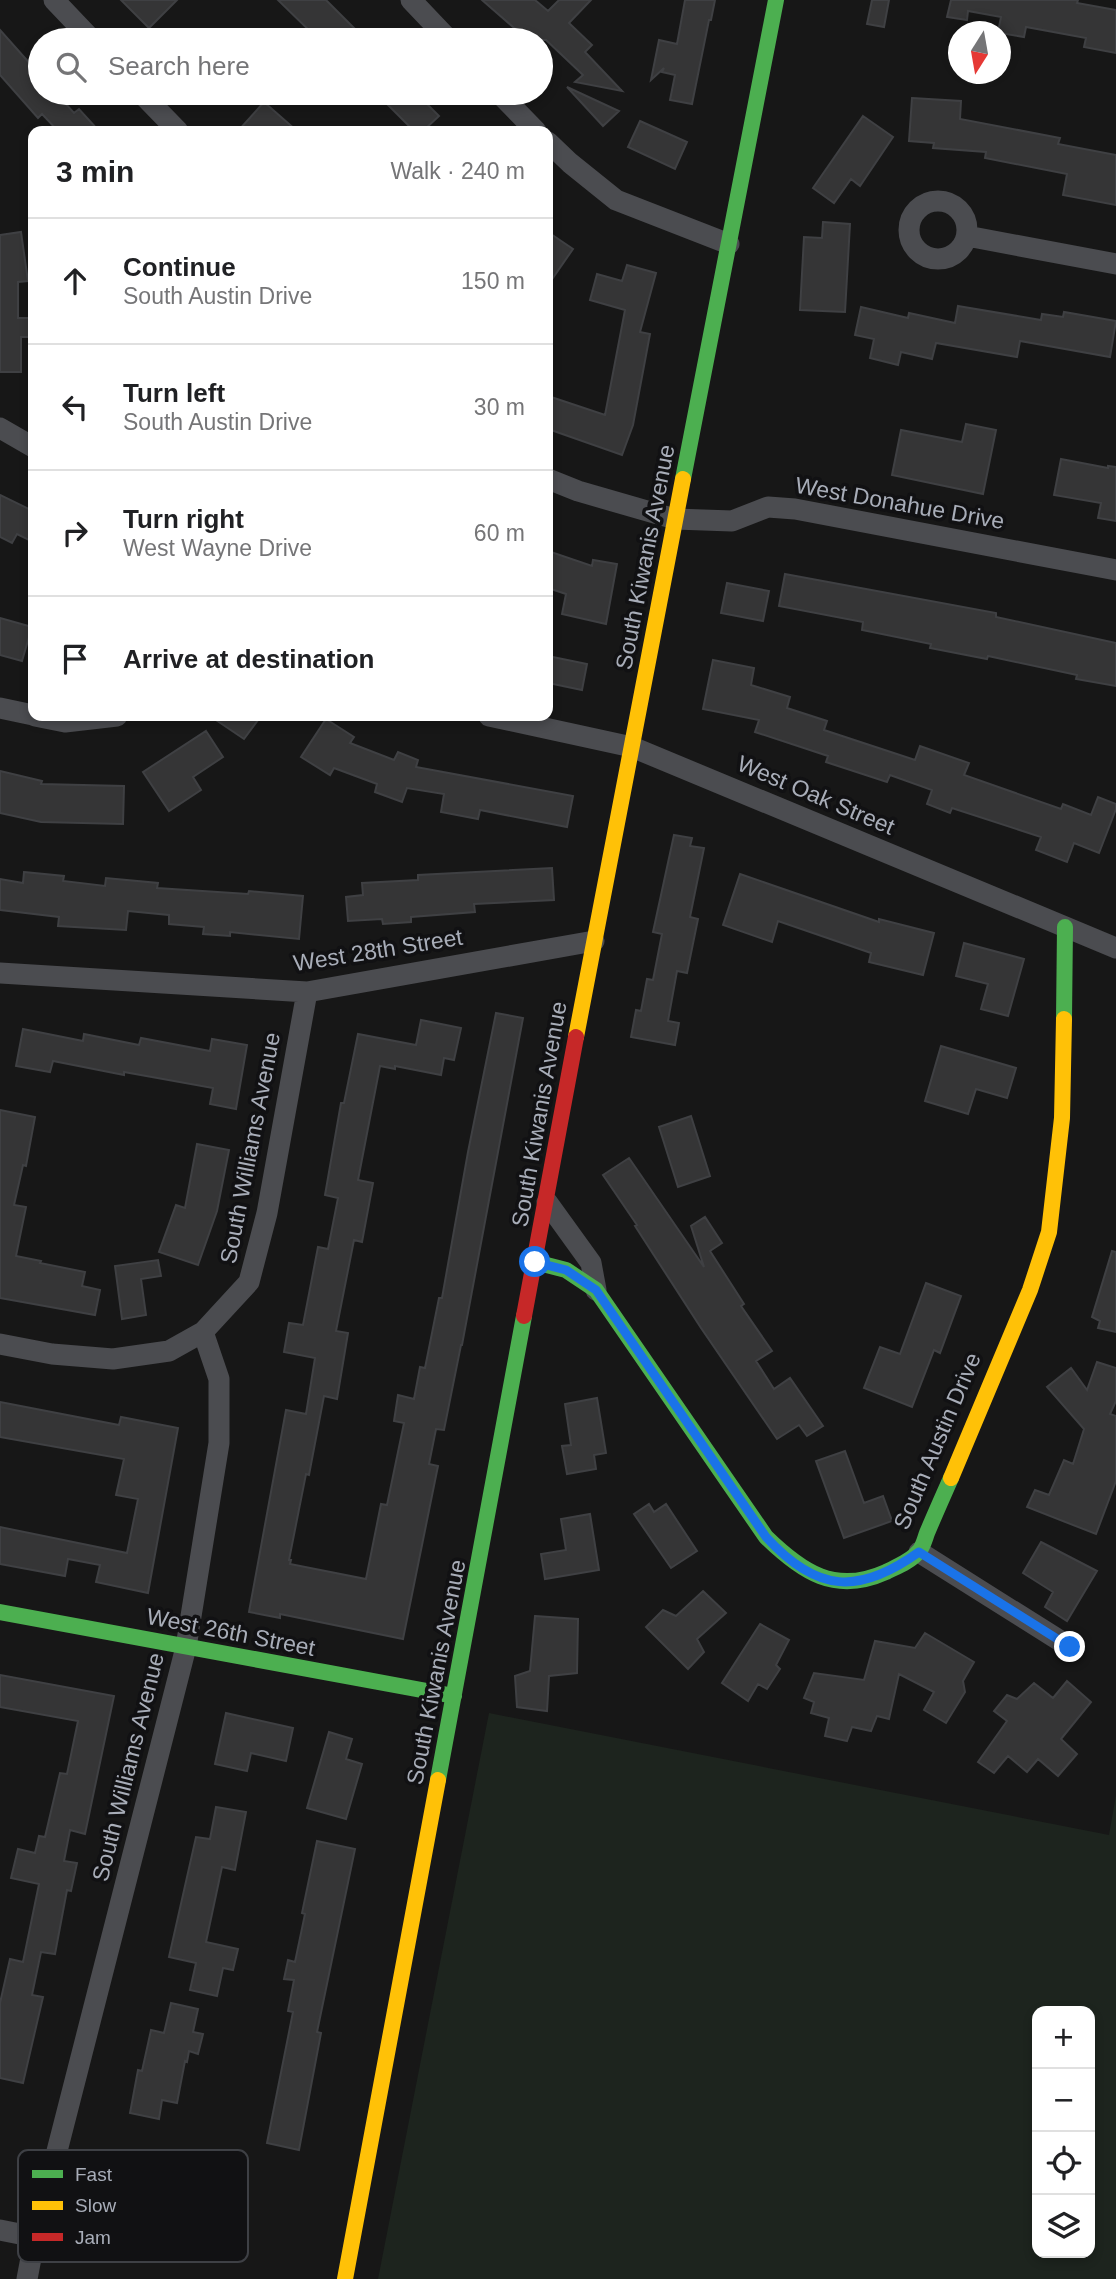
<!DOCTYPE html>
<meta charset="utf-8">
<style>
:root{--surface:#fff;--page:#f6f6f6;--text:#202124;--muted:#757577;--line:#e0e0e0}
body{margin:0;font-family:Helvetica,sans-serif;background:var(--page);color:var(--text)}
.controls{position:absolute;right:21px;bottom:21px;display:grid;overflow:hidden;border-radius:14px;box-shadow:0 4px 10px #0003}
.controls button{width:63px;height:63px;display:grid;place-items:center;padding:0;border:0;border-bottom:2px solid var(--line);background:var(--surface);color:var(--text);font:35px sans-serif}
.compass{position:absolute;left:948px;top:21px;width:63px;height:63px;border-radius:50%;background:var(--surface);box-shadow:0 4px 10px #0003;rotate:191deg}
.stop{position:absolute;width:21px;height:21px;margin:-16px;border:5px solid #1a73e8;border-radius:50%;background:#fff}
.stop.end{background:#1a73e8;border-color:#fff;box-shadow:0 2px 7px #0008}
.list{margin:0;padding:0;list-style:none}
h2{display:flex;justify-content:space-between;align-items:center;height:91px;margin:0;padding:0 28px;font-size:30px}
h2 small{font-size:23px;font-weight:400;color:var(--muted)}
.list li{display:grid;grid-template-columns:46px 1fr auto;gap:21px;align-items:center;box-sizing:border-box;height:126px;padding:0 28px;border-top:2px solid var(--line)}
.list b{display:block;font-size:26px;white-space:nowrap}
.list p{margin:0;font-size:23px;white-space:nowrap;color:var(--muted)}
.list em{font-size:23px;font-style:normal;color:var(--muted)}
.icon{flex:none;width:38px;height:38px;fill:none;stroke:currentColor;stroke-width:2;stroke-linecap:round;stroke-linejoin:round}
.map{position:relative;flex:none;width:1116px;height:2279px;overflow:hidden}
.search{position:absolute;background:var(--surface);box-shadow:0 4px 10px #0003;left:28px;top:28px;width:525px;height:77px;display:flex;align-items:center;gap:18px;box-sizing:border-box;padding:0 24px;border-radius:38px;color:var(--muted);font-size:26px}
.panel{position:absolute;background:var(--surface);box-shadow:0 4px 10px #0003;left:28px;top:126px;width:525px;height:595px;border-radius:14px}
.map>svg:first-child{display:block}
.green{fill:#1d241e;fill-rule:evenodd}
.building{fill:#353536;stroke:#3f4043;stroke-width:2}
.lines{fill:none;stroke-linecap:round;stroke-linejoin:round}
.street{stroke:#4b4c50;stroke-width:21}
.fast{stroke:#4caf50;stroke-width:16}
.slow{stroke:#ffc107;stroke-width:16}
.jam{stroke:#c62828;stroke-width:16}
.route{stroke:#1a73e8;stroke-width:9}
.labels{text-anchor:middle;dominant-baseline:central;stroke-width:7;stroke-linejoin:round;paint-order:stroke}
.street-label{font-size:23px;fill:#a8adb8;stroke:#111113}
.key{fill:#111113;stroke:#3e4045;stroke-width:2}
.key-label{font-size:19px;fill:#a8adb8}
</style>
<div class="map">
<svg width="1116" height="2279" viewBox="0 0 1116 2279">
<rect width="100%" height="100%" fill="#171717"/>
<!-- green -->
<path class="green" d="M489,1713l620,122 7,-40v484h-738zM1037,2011h53v242h-53z"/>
<!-- building -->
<path class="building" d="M121,0h56l-28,28z
M278,0h48l40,40h-47z
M482,0h53l13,11 11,-11h32l-22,23 23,22 -7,7 37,39 -47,-9 8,-7 -37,-35h-18z
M685,0h30l-4,20h-2l-17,84 -22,-4 5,-25 -13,-3 2,-4 -13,12 8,-40 18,4z
M872,0h17l-5,27 -17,-3z
M951,0h127l-1,3 39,7v43l-32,-6 2,-9 -60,-11 -2,10 -24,-4 -2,-1 3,-15 -33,-6 -1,9 -20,-3z
M0,30l40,45v18h16l18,20 5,-4 20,22h-41l-16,-17 -4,4 -38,-43z
M567,87l52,24 -16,15z
M376,93h40l23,23 -16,15h-9z
M912,98l49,3 -1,18 100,19 -2,6 58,11v50l-53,-10 4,-21 -82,-16 1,-6 -53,-4 1,-5 -25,-2z
M264,102l33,29h-59z
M863,116l30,21 -33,49 -9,-7 -17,24 -21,-15z
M640,121l47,21 -12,27 -47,-22z
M823,222l27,2 -5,88 -45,-2 4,-73 18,1z
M21,232l7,49 -10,1v36h13v19h-10v35h-21v-137z
M548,232l25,17 -25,36z
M627,265l29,8 -16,59 10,2 -17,91 -11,30 -74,-26v-33l57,19 20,-105 -35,-10 7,-26 25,7z
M958,306l83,14 1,-6 21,3 1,-5 52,9 -6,36 -90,-16 -3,16 -81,-14 -4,16 -31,-7 -3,13 -28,-7 4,-19 -19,-4 6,-28 47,11 1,-5 46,10z
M966,424l30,6 -13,64 -91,-19 9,-45 61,12z
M1061,459l47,9v-2l8,1v54l-18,-3 3,-15 -47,-8z
M0,495l33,16v31l-16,-8 -5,9 -12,-6z
M548,551l44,15 1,-6 24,4 -11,60 -44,-10 4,-20 -18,-6z
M785,574l211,39v4l120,26v43l-40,-7 1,-4 -89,-19 -1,3 -57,-11 1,-4 -69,-14 1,-8 -84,-16z
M727,583l42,8 -6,30 -42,-8z
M0,618l32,9 -10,34 -22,-6z
M548,656l39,8 -5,26 -34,-7z
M713,660l41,8 -3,17 39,12 -3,11 40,13 -3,9 91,30 5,-14 49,17 -5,12 97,34 2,-5 28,11 7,-18 18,7v5l-17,44 -25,-10 -7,19 -31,-12 5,-13 -89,-29 -2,5 -23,-9 5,-14 -42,-15 -3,7 -61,-20 2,-6 -73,-24 4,-12 -56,-11z
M210,716h51l-17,23z
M326,719l28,18 -4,6 44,17 4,-8 20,8 -2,7 157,29 -6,31 -87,-17 -2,9 -37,-7 3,-18 -37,-6 -5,14 -27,-10 2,-8 -43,-16 -4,7 -29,-18z
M206,731l17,26 -30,20 8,13 -32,21 -26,-39z
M0,771l42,10 -1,3 83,2 -1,38 -82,-2 -41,-9z
M674,835l18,3 -2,8 14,2 -14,69 8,2 -11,54 -10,-2 -9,50 11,2 -4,22 -44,-8 5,-27 5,1 6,-32 6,1 9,-46 -9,-2z
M552,868l2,32 -80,4 1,8 -64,5v5l-28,2 -1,-5 -34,2 -2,-24 17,-2 -1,-12 56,-3v-5z
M24,872l40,4 -1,5 42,5 1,-8 52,5 -1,5 91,6 1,-3 54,5 -4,43 -69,-7v4l-27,-2 1,-7 -35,-3v-9l-41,-4 -2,19 -68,-4 1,-9 -59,-7v-31l23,4z
M740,874l139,48v-3l55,14 -11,42 -54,-13 2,-9 -93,-32 -6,21 -49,-17z
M964,943l60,16 -16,57 -27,-7 7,-25 -32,-8z
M496,1013l27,5 -61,327h-1l-17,85 -8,-1 -7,35 9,2 -35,173 -123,-25v4l-31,-6 37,-202 20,4 9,-56 -31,-6 5,-29 14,2 15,-78 10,2 10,-51 -13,-3 16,-92h3l14,-69 58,11 5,-25 40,8 -7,32 -10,-2 -3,17 -46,-9v3l-15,-3 -22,114 15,3 -11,59 -8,-2 -18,91 12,2 -11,66 -13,-3 -15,79 -3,-1 -17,86h2l-1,4 76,15 15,-75 6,1 17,-82 -10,-2 4,-26 16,4 6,-32 5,1 14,-70h3l26,-146z
M23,1029l60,12 1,-7 55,11 2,-7 69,13 2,-12 35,6 -11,64 -26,-5 3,-16 -89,-16v3l-71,-14 -3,11 -34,-6z
M941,1046l75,22 -9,30 -31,-9 -8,25 -43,-13z
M0,1110l35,7 -9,49 -3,-1 -9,40 12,2 -10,49 25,5 -1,2 45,9 -3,14 18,4 -5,25 -95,-17z
M691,1116l19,60 -32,11 -19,-60z
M197,1144l32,6 -12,61 -19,54 -39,-13 17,-47 9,3z
M629,1158l75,109 -13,-41 14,-9 17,26 -12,8 34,53 -3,2 31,45 -16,10 18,28 16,-11 33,48 -16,10 -8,-11 -22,14 -76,-111 -66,-102 2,-1 -34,-50z
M1112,1251l4,1v80l-18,-4 2,-7 -8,-4z
M158,1260l3,16 -20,3 5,36 -24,4 -7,-53z
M926,1283l35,13 -21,57 -6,-3 -22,57 -48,-19 16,-41 20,7z
M1097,1362l19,6v33l-6,13 6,2v65l-20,53 -69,-27 8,-17 14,5 15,-35 9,4 11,-35 -37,-42 24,-19 16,22z
M597,1398l9,55 -12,2 2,14 -29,5 -5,-28 9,-1 -6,-41z
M0,1402l119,23 2,-8 57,11 -30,165 -52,-11 4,-17 -32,-6 -3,17 -65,-12v-37l127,26 11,-54 -22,-4 8,-36 -124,-22z
M845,1451l19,52 19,-7 9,25 -48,17 -28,-77z
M649,1504l5,8 12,-8 31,47 -26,17 -37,-54z
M590,1514l9,56 -54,9 -4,-25 25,-4 -5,-31z
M1041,1542l56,29 -30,50 -22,-14 8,-15 -30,-19z
M703,1591l23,22 -29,26 7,13 -16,17 -42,-42 17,-17 13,6z
M535,1616l43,3 -1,54 -28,3 -2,35 -30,-4 -2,-31 15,-5z
M760,1624l29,16 -13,25 4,4 -13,20 -9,-5 -10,17 -26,-18z
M925,1633l49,29 -11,19 2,11 -19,31 -22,-13 10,-18 -35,-18 -10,45 -12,-3 -6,15 -19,-4 -5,14 -22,-5 4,-18 -18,-5 3,-11 -10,-4 10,-25 50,7 11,-39 40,7z
M0,1675l114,21 -29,138 -15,-4 -6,31 13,2 -6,28 -4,-1 -12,64 -14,-2 -9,43 11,2 -20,86 -23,-5v-75l10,-44 13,3 16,-78 -28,-6 7,-29 17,4 4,-17 6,1 15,-64 7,1 11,-53 -78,-14z
M1067,1681l24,21 -30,37 16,15 -19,22 -20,-17 -11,13 -19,-16 -14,17 -16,-11 29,-41 -13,-10 13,-16 10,4 17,-16 19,15z
M226,1713l67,15 -7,33 -35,-8 -4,18 -32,-7z
M329,1732l23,7 -6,20 16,5 -16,55 -39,-11z
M216,1807l30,5 -11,58 -13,-3 -16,75 32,7 -5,21 -10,-2 -6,28 -27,-6 6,-27 -27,-6 27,-120 14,2z
M317,1841l38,8 -38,183 4,1 -22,117 -32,-7 26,-131 -5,-1 6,-31 -10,-1 4,-19 7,2 10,-48 -3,-1z
M171,2003l27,6 -5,23 10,2 -5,20 -9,-3 -2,11 -2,-1 -8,42 -15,-3 -3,19 -29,-6 8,-43 4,1 9,-41 13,3z"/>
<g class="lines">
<!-- street -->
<path class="street" d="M54,0l38,40
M411,0l38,40
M141,93l37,38
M499,93l37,38
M548,142l22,21 46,37 113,44
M909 230a29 29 0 1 1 58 0a29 29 0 1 1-58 0Z
M967,236l149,28
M0,428l33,19
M548,479l30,12 97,28 57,2 36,-14 27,2 321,61
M0,708l33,7
M35,716l30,6 52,-6
M489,716l143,31 484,201
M0,973l307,19 287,-51
M547,1202l44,61 5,27
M0,1344l52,10 61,5 56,-8 34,-19 46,-50 18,-69 40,-221
M919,1552l151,95
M0,2230l35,7
M27,2279l8,-42 151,-590 33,-204v-64l-16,-47"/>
<!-- fast -->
<path class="fast" d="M683,479l93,-479
M1064,1019l1,-92
M535,1262l31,8 30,20 170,247c36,35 69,58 120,35 10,-5 25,-11 32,-20 5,-4 7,-14 9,-19 8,-19 16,-37 24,-55
M0,1612l454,84
M438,1780l86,-464"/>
<!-- slow -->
<path class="slow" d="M576,1037l107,-558
M951,1478l79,-188 19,-58 13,-114 2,-99
M345,2279l93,-499"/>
<!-- jam -->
<path class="jam" d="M524,1316l52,-279"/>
</g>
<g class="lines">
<!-- route -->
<path class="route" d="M535,1262l31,8 30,20 170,247c51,56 93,58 153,15l151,95"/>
</g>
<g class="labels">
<!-- street labels -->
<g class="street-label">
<text transform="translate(900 503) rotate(10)">West Donahue Drive</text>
<text transform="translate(645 557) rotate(-79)">South Kiwanis Avenue</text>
<text transform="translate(816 795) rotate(23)">West Oak Street</text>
<text transform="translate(378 950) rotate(-9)">West 28th Street</text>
<text transform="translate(539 1114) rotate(-80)">South Kiwanis Avenue</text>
<text transform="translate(250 1148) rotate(-79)">South Williams Avenue</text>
<text transform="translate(937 1441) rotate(-67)">South Austin Drive</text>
<text transform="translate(231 1632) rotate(11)">West 26th Street</text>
<text transform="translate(436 1672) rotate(-79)">South Kiwanis Avenue</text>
<text transform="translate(128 1767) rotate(-76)">South Williams Avenue</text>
</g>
</g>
<!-- legend -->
<rect x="18" y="2150" width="230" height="112" rx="10" class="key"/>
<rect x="32" y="2170" width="31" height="8" fill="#4caf50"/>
<rect x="32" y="2201" width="31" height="9" fill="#ffc107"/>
<rect x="32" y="2233" width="31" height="8" fill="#c62828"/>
<g class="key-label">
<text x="75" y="2181">Fast</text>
<text x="75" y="2212">Slow</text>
<text x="75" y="2244">Jam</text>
</g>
</svg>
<div class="controls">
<button>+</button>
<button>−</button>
<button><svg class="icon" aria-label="locate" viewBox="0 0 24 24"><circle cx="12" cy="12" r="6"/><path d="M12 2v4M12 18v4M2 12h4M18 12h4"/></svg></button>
<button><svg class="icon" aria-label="layers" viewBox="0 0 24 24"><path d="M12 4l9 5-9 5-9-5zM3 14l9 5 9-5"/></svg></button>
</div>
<svg class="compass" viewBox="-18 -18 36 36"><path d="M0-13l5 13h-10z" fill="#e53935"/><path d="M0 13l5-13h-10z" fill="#757577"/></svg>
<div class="stop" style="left:535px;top:1262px"></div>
<div class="stop end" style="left:1070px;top:1647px"></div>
<div class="search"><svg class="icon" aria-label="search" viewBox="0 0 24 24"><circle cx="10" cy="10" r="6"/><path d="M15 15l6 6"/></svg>Search here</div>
<section class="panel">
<h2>3 min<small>Walk · 240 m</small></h2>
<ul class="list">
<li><svg class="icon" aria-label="ahead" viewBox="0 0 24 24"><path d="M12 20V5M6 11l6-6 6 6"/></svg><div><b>Continue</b><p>South Austin Drive</p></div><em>150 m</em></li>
<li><svg class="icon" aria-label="left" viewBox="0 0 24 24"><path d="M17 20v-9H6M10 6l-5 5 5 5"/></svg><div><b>Turn left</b><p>South Austin Drive</p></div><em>30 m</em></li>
<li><svg class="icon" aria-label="right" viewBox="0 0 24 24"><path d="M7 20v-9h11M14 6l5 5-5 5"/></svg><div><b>Turn right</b><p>West Wayne Drive</p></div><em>60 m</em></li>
<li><svg class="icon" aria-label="arrive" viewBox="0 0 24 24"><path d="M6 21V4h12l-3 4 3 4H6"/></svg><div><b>Arrive at destination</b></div></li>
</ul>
</section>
</div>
